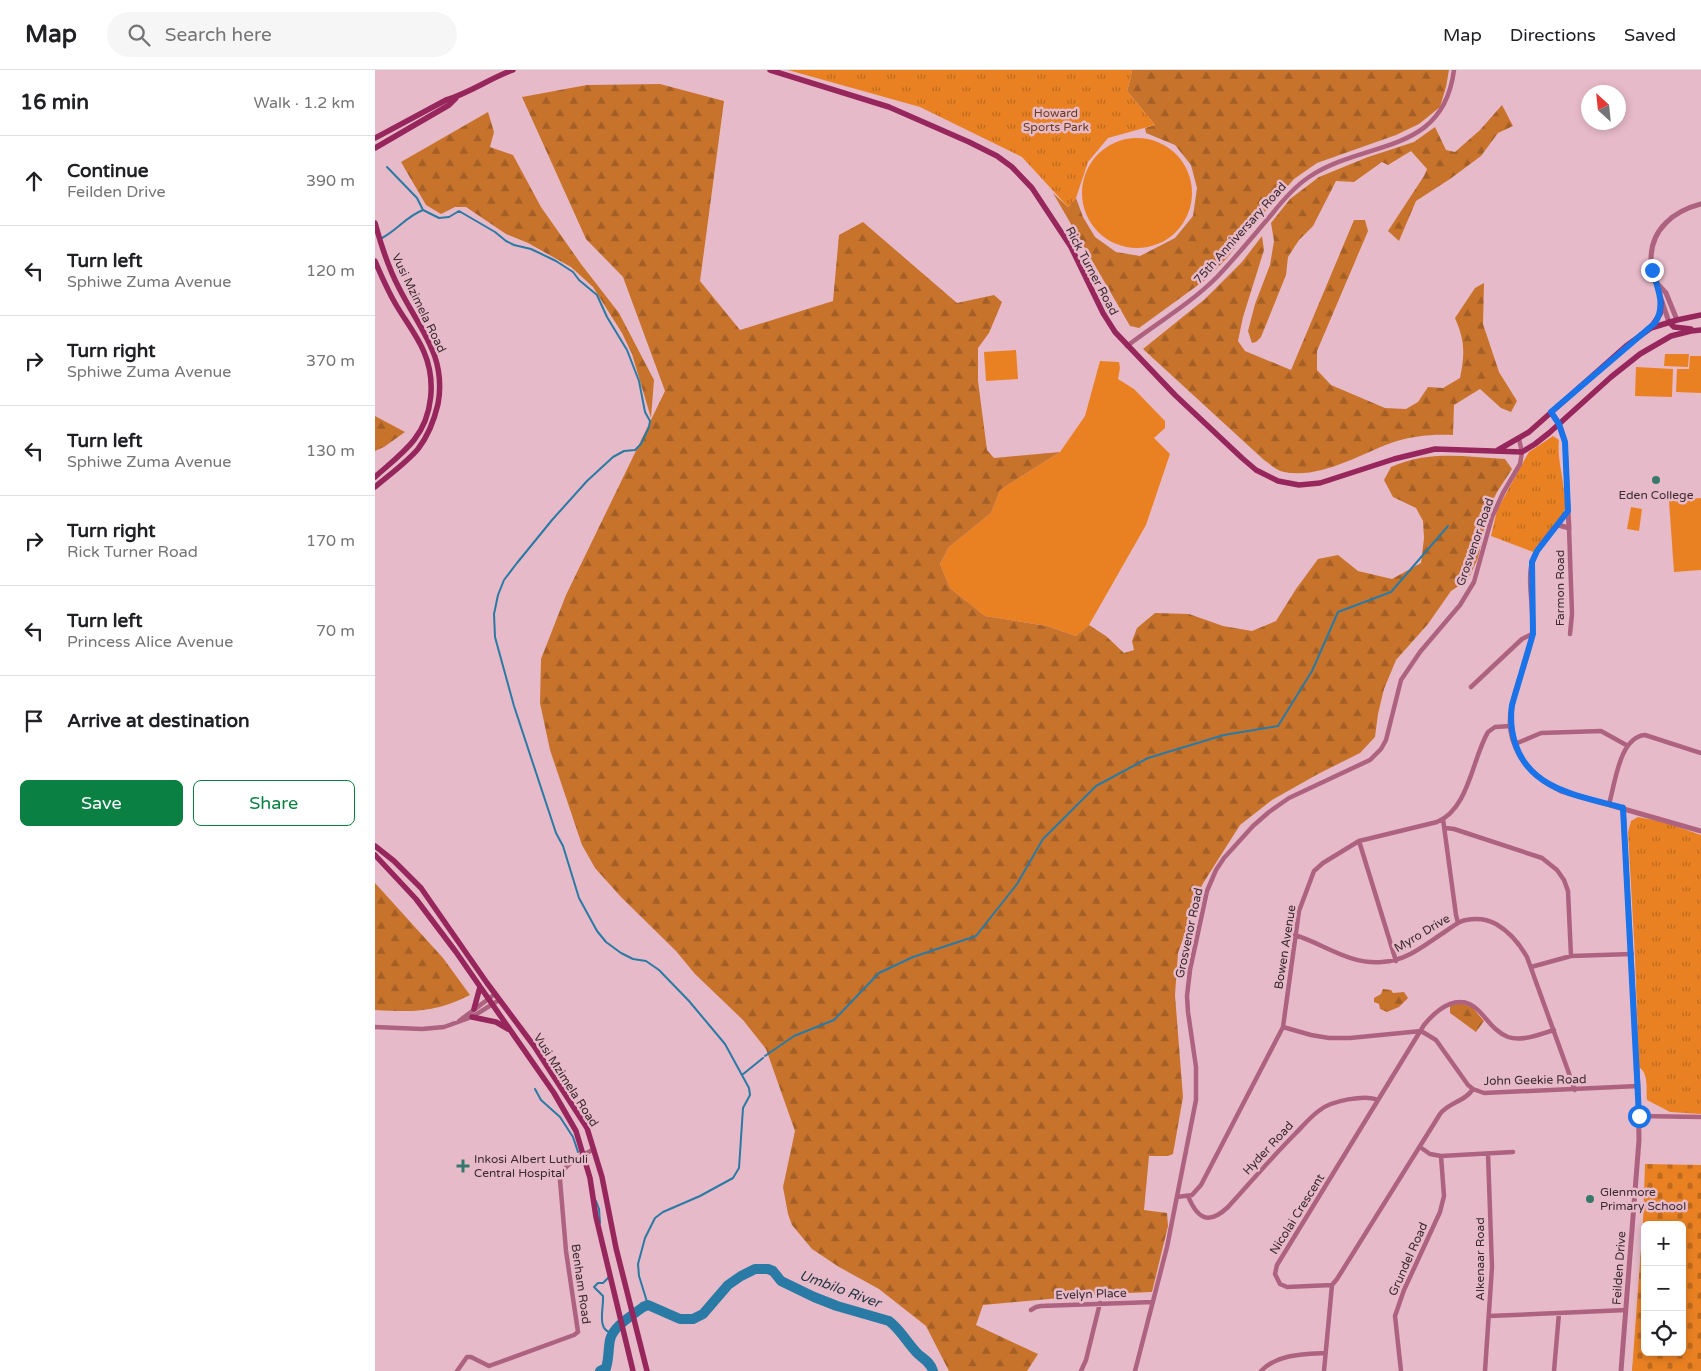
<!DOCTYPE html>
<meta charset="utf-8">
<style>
:root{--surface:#fff;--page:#f6f6f6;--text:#202124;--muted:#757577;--line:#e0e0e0;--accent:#0b8043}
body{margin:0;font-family:"Varela Round",sans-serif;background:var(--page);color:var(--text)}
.controls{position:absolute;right:15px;bottom:15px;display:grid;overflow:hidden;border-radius:8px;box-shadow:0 2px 8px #0003}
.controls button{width:45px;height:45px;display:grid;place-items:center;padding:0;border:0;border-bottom:1px solid var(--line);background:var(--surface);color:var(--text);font:25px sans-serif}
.compass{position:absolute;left:1206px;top:15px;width:45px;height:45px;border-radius:50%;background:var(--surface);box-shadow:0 2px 8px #0003;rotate:333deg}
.stop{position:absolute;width:15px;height:15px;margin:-11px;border:4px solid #1a73e8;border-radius:50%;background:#fff}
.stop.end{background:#1a73e8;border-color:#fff;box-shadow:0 1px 5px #0008}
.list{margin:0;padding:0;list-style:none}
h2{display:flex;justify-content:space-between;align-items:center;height:65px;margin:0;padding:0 20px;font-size:21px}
h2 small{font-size:16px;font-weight:400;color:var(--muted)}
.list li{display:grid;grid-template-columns:32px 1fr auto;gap:15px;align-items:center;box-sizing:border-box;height:90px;padding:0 20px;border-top:1px solid var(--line)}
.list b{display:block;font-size:19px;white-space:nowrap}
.list p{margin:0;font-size:16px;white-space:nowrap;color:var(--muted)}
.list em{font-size:16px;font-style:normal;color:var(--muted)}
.actions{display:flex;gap:10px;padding:15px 20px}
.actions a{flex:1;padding:11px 0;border:1px solid var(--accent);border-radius:8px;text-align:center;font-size:18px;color:var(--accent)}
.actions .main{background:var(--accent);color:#fff}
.icon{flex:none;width:28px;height:28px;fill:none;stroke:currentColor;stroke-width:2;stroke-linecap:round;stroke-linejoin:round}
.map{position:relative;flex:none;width:1326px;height:1301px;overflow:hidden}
header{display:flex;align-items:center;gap:30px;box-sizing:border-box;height:70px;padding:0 25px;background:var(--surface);border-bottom:1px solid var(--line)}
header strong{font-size:24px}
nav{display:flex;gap:28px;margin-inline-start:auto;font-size:18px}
.search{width:350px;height:45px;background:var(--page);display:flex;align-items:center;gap:12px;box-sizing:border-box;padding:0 18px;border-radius:28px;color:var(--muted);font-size:19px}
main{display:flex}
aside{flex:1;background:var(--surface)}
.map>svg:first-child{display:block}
.green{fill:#e98122}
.forest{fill:url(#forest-firs)}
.cemetery{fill:url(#cemetery-stones);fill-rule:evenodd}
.park{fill:url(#park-tufts)}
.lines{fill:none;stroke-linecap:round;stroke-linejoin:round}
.stream{stroke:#297aa4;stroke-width:2}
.river{stroke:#297aa4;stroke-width:10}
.minor{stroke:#ad627f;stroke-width:4.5}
.tertiary{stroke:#ad627f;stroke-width:5}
.secondary{stroke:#97265c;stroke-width:5.5}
.route{stroke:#1a73e8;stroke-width:6}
.poi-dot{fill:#367869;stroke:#e7bac9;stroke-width:2}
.labels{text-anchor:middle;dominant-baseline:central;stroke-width:5;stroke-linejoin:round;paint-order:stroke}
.park-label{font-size:12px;fill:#6a3d1a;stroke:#e7bac9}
.street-label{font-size:12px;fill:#3b2a30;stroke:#e7bac9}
.poi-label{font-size:12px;fill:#3b2a30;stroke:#e7bac9;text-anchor:start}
.water-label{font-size:14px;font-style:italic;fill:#1d3543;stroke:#e7bac9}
</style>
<header>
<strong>Map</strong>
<div class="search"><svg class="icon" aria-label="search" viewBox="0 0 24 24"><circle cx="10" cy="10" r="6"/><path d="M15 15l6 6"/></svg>Search here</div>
<nav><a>Map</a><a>Directions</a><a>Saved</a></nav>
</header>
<main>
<aside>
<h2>16 min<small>Walk · 1.2 km</small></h2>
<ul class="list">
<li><svg class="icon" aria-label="ahead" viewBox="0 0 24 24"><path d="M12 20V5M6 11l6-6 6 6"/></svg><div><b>Continue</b><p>Feilden Drive</p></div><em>390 m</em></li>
<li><svg class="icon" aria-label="left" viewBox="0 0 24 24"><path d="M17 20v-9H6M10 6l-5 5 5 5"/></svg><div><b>Turn left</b><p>Sphiwe Zuma Avenue</p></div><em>120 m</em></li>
<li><svg class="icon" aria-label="right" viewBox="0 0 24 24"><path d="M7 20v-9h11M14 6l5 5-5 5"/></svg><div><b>Turn right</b><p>Sphiwe Zuma Avenue</p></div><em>370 m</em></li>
<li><svg class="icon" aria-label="left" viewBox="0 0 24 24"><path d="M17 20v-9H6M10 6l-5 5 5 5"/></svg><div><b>Turn left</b><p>Sphiwe Zuma Avenue</p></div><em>130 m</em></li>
<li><svg class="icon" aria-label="right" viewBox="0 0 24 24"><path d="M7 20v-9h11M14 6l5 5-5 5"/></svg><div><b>Turn right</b><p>Rick Turner Road</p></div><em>170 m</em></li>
<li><svg class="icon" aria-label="left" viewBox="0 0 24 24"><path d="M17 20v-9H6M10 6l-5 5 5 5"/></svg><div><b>Turn left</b><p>Princess Alice Avenue</p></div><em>70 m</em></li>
<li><svg class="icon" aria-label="arrive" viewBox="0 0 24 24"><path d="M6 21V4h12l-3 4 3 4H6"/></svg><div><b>Arrive at destination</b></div></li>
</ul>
<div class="actions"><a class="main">Save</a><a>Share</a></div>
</aside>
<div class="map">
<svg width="1326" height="1301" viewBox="0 0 1326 1301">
<defs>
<pattern id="forest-firs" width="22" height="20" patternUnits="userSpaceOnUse" patternTransform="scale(1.25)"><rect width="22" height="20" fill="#c8732c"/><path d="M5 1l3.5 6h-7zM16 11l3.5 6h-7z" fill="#a45f26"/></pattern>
<pattern id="cemetery-stones" width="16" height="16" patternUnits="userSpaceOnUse" patternTransform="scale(1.25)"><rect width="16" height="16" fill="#e98122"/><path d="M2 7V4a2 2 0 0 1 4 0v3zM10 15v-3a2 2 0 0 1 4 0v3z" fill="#be6a1e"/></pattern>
<pattern id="park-tufts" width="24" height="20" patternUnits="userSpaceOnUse" patternTransform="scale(1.25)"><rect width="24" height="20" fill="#e98122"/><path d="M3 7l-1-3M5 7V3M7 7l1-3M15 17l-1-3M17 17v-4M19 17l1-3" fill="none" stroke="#be6a1e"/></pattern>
</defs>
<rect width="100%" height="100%" fill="#e7bac9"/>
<!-- green -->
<path class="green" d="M707 123a55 55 0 1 1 110 0a55 55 0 1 1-110 0Z
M641,280l2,29 -32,2 -2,-29z
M1290,284h24l-1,13 -24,-1z
M1315,286h11v37l-25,-1 1,-23h12z
M725,291l19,1 1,6 -2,11 16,10 31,32v7l-11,10 16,16 -24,71 -57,100 -13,11 -29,-10 -62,-10 -35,-28 -10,-24 9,-17 42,-34 9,-23 60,-38 25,-36z
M1261,297l37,2 -1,28 -37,-1z
M1326,428v72l-27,2 -5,-71z
M1256,437l11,2 -3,22 -12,-2z"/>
<!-- forest -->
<path class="forest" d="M756,0h318l-3,17 -6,20 -21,17 -23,11 -79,28 -23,16 -46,52 -21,27 -22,22 -66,48 -9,-2 -77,-133 15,14 8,-9 7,19 12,20 21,15 24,4 35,-18 18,-22 4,-28 -6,-23 -16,-20 -29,-12 -1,-5 10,-3 -28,-34 5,-18z
M285,14l64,17 -24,180 40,49 93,-29 6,-66 24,-13 94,81 37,-8 8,7 -13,31 -11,15v33l9,69 7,8 66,-6 -60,38 -9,23 -42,34 -9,17 10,24 35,28 62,10 29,10 13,-11 17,11 18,17 10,-3 -2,-9 5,-13 18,-15 34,1 34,12 29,5 24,-10 20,-32 22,-30 20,-4 20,16 34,8 29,-16 3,-25 -1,-17 -7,-13 -23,-11 -9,-17 7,-13c39,-17 73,-10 114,-8l7,10 -15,23 -9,18 -10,48 -10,22 -17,11 -23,33 -32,36 -12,29 -6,25 -3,23 -15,16 -42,21 -46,26 -32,25 -38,60 -24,68 -3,42 8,102 -10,57 -5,2h-19l-5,54 23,3 1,13 -16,66 -48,2 -121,11 -7,20 62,29 -11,17h-78l-23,-45 -47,-37 -40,-22 -27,-18 -20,-24 -4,-11 -5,-27 12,-56 -29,-82 -23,-29 -48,-46 -19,-23 -55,-54 -26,-29 -13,-23 -32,-95 -10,-47 1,-44 25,-64 99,-204 -42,-114 -37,-38 -64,-142 65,-12z
M1127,35l11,21 -15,7 -17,23 -31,23 -34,22 -17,40 -11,-10 36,-55 3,-7 -16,-18 -23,14 -6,-3 -28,20 -18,-1 -23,45 -14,14 -11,17 -2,18 -25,62 -5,5 -4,1 -4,-12 7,-27 15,-39 4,-24 -3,-18 19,-24 29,-22 49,-20 46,-15 21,-15 11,23 9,2 25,-22z
M113,42l6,20 -4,15 23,8 28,52 40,57 38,49 35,67 -3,38 -19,-64 -10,-21 -29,-46 -22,-20 -43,-24 -22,-9 -40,-27h-11l-14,7 -15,-9 -25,-43z
M979,150h11l3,11 -51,120v19l14,15 54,23 21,1 12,-7 10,-15 15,1 17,-10c5,-24 5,-37 -5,-60l20,-30 9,-5 -1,41 16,48 18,29 -6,11 -10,-4 -21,-19 -26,16 -1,30c-20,-1 -43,1 -62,8 -33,12 -70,36 -107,29 -7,-1 -14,-8 -20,-12l-121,-111 62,-50 37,-37 20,-26 2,14 -21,67 -5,24 7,10 46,19z
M0,346l30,16 -21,15 -9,4z
M0,813l68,75 27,37c-36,18 -57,17 -95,15z
M1008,919l8,1 2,3 11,-1 4,6 -9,9 -12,5 -7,-3 -1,-5 -5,-2v-4l7,-4z
M1085,933l12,4 12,14 -8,11 -26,-19v-7z"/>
<!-- cemetery -->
<path class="cemetery" d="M1270,1094l56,1v206h-69l11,-150zM1270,1155h37v127h-37z"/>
<!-- park -->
<path class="park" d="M413,0h343l1,3 -5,18 28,34 -47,13 -20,24 -12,36 -8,9 -46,-50 -102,-50z
M1178,366l6,4c-2,18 4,35 5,53 1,5 3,11 1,16 -6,17 -23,28 -32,43l-42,-16 6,-26 29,-53 3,-5z
M1263,747l26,5 37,13v279l-31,-2 -23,-12c-1,-11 2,-26 -8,-33l-4,-110 -7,-125 3,-11z"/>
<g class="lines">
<!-- stream -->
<path class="stream" d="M12,97l30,31 6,12
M7,168c15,-8 25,-22 41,-28l16,8 10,-1 10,-6 36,21 11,9 8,4 17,4 25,12 17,11 6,8 18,15 10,22 20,33 12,31 6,31 5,9 -1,6 -8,17 -6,6 -11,1 -11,6 -26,24 -35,39 -35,43 -13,17 -6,15 -4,19 1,23 19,69 42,127 7,13 16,52 18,33 9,11 15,11 12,6 13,2 13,9 30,31 36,43 24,44 1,7 -7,13 -4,60 -6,10 -33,18 -37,16 -8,6 -10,20 -7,26 1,12 9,29
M390,986l29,-20 40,-16 45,-47 34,-16 63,-21 41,-52 26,-45 53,-53 52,-28 76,-23 54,-9 34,-55 26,-59 53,-20 57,-66
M367,1005l21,-17
M160,1019l6,11 19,17 13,20 5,15
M221,1131l3,8 1,14
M234,1207l-6,6h-5l-4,4 9,9c1,12 -7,34 9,37"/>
<!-- river -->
<path class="river" d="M225,1301l6,-3c3,-9 2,-18 4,-28 3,-14 22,-24 33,-33l5,-2 32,14h13l10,-5 25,-29 13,-9 14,-7h13l5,2 8,10 33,16 23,9 52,15c12,9 18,22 29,33 6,5 13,9 15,17"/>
<!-- minor -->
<path class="minor" d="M752,276c30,-23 63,-42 90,-69 19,-20 37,-42 55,-63 11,-14 22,-27 37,-37 57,-38 134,-21 145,-107
M1194,458l3,86 -2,20
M1096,617l51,-48 10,-5
M1140,674l26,-11 60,-2 27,15
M1234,734c6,-19 10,-67 36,-69l56,18
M1068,749l13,96 2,8
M1071,758l8,1 88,29 15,12 7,10 4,11 3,65
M984,771l37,120
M920,865c29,9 55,30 87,27 25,-1 44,-18 64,-31 6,-4 13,-10 20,-11 10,-2 21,-1 30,4 14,8 23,19 31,33l48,133
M1156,897l40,-11 61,-2
M84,951l36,-27
M0,957l47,2 22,-2 28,-10 27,-17
M908,957l28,8 18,3h21l71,-7 15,9 32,45 5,4 11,4 154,-7
M1098,1019c-8,13 -24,13 -33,25l-103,165 -5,6 -45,2 -7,-3 -5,-10 2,-9 147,-240c14,-17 36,-34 55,-14 9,9 16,21 29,26 14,5 32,-3 46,-7
M1264,1046l62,1
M1045,1077l10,7 11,2 72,-4
M813,1126c9,22 20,30 40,11 22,-24 44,-50 67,-73 8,-8 16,-18 25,-24 11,-9 45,-16 58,-10
M802,1127l15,-2 9,-10 82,-158 16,-116 15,-40 9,-8 36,-22 78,-19c32,-13 35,-63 51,-90l7,-5 15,-1
M656,1240l5,-3 5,-1 112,-4
M1114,1246l137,-6
M82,1301l10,-14h4l18,9 85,-31 4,-3 -12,-81 -6,-71c2,-16 21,-24 34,-31
M706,1301l5,-11 14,-57
M760,1301l32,-124 29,-147v-33l-8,-55 -1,-16 3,-26 17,-79 9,-21 8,-12 29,-32 16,-14 20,-14 81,-38 11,-11 5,-9 15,-60 19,-28 40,-47 14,-23 18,-65 11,-24 17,-29 2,-12 -3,-13
M886,1301c16,-17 43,-17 64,-18
M949,1301l8,-86
M1026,1301l-6,-55 9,-26 36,-78 4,-16 -3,-40
M1110,1301l7,-104 -4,-113
M1179,1301l5,-58"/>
<!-- tertiary -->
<path class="tertiary" d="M1281,212l10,11 11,27
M1294,252c-5,-14 -9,-26 -13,-40 -2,-8 -5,-15 -5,-23 0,-30 23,-48 50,-55
M1176,343l8,11 6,18 3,69c-10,14 -28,31 -34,46 -9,21 2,55 -2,79 -4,24 -16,46 -20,70 -9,38 16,69 49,85l140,40
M1183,455l11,3 -1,-17
M1246,1301l18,-231 -1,-54 -15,-279"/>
<!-- secondary -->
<path class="secondary" d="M395,0l119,37 80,35 28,14 15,11 20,21 39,59 32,66 12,19 60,63 67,63 14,12 22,11 21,4 21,-2 74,-24 41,-10 87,3 13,-8 14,-11 62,-56 29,-23 31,-18 20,-5 10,-1
M0,68l71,-38c24,-7 44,-22 67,-30
M0,78l74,-43 7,-7
M0,153c6,22 13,44 24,65 20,40 48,68 39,116 -4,17 -10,32 -20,45 -12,14 -29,26 -43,38
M0,191c6,14 12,28 20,42 9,16 22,32 29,49 12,28 9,64 -10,88 -11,14 -26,25 -39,37
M1294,252l5,5 17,2
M1277,256l8,-12 1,-12
M1123,380l31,-18 97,-86 25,-18 26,-8 24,-5
M0,776l19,15 27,27 66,95 47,63 53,82 15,49 14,71 31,123
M0,785l41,44 40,53 98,141 22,38 14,47 6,39 37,154
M99,939l6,-22
M97,947l24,5 12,7"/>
</g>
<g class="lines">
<!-- route -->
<path class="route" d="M1264,1046l-16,-308c-41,-12 -93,-17 -108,-65 -4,-13 -5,-24 -3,-38l21,-71 -1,-72 5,-11 31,-40 -3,-69 -6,-18 -8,-12 104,-89c11,-17 3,-35 -3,-53"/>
</g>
<!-- markers -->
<g class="poi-dot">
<circle cx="1281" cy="410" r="5"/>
<path d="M85.5 1088.5h5v5h5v5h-5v5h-5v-5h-5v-5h5z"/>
<circle cx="1215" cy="1129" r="5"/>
</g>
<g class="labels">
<!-- park labels -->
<g class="park-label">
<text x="681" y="43">Howard<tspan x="681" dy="14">Sports Park</tspan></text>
</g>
<!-- street labels -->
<g class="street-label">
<text transform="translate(865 163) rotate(-48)">75th Anniversary Road</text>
<text transform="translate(717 201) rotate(62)">Rick Turner Road</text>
<text transform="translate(44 233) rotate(64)">Vusi Mzimela Road</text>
<text transform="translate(1100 472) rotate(-71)">Grosvenor Road</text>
<text transform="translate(1185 518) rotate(-90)">Farmon Road</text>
<text transform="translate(814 863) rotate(-78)">Grosvenor Road</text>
<text transform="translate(1047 863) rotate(-31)">Myro Drive</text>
<text transform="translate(910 877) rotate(-81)">Bowen Avenue</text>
<text transform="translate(191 1010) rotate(57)">Vusi Mzimela Road</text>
<text transform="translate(1160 1010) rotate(-1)">John Geekie Road</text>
<text transform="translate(893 1078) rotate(-47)">Hyder Road</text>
<text transform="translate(922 1144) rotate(-58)">Nicolai Crescent</text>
<text transform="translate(1033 1189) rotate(-66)">Grundel Road</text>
<text transform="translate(1105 1189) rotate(-90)">Alkenaar Road</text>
<text transform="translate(1244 1198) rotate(-86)">Feilden Drive</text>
<text transform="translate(206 1214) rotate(82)">Benham Road</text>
<text transform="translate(716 1224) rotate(-2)">Evelyn Place</text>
</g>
<!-- poi labels -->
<g class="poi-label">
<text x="1281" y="425" text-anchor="middle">Eden College</text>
<text x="99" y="1089">Inkosi Albert Luthuli<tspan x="99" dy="14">Central Hospital</tspan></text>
<text x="1225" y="1122">Glenmore<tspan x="1225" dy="14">Primary School</tspan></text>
</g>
<!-- water labels -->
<g class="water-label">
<text transform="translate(465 1219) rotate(20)">Umbilo River</text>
</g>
</g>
</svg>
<div class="controls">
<button>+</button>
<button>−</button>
<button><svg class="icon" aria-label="locate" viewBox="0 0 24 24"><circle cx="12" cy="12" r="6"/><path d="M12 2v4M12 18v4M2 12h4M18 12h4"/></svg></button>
</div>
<svg class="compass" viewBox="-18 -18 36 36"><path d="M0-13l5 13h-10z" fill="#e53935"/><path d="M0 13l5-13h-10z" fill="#757577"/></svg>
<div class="stop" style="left:1264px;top:1046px"></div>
<div class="stop end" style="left:1277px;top:200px"></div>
</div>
</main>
